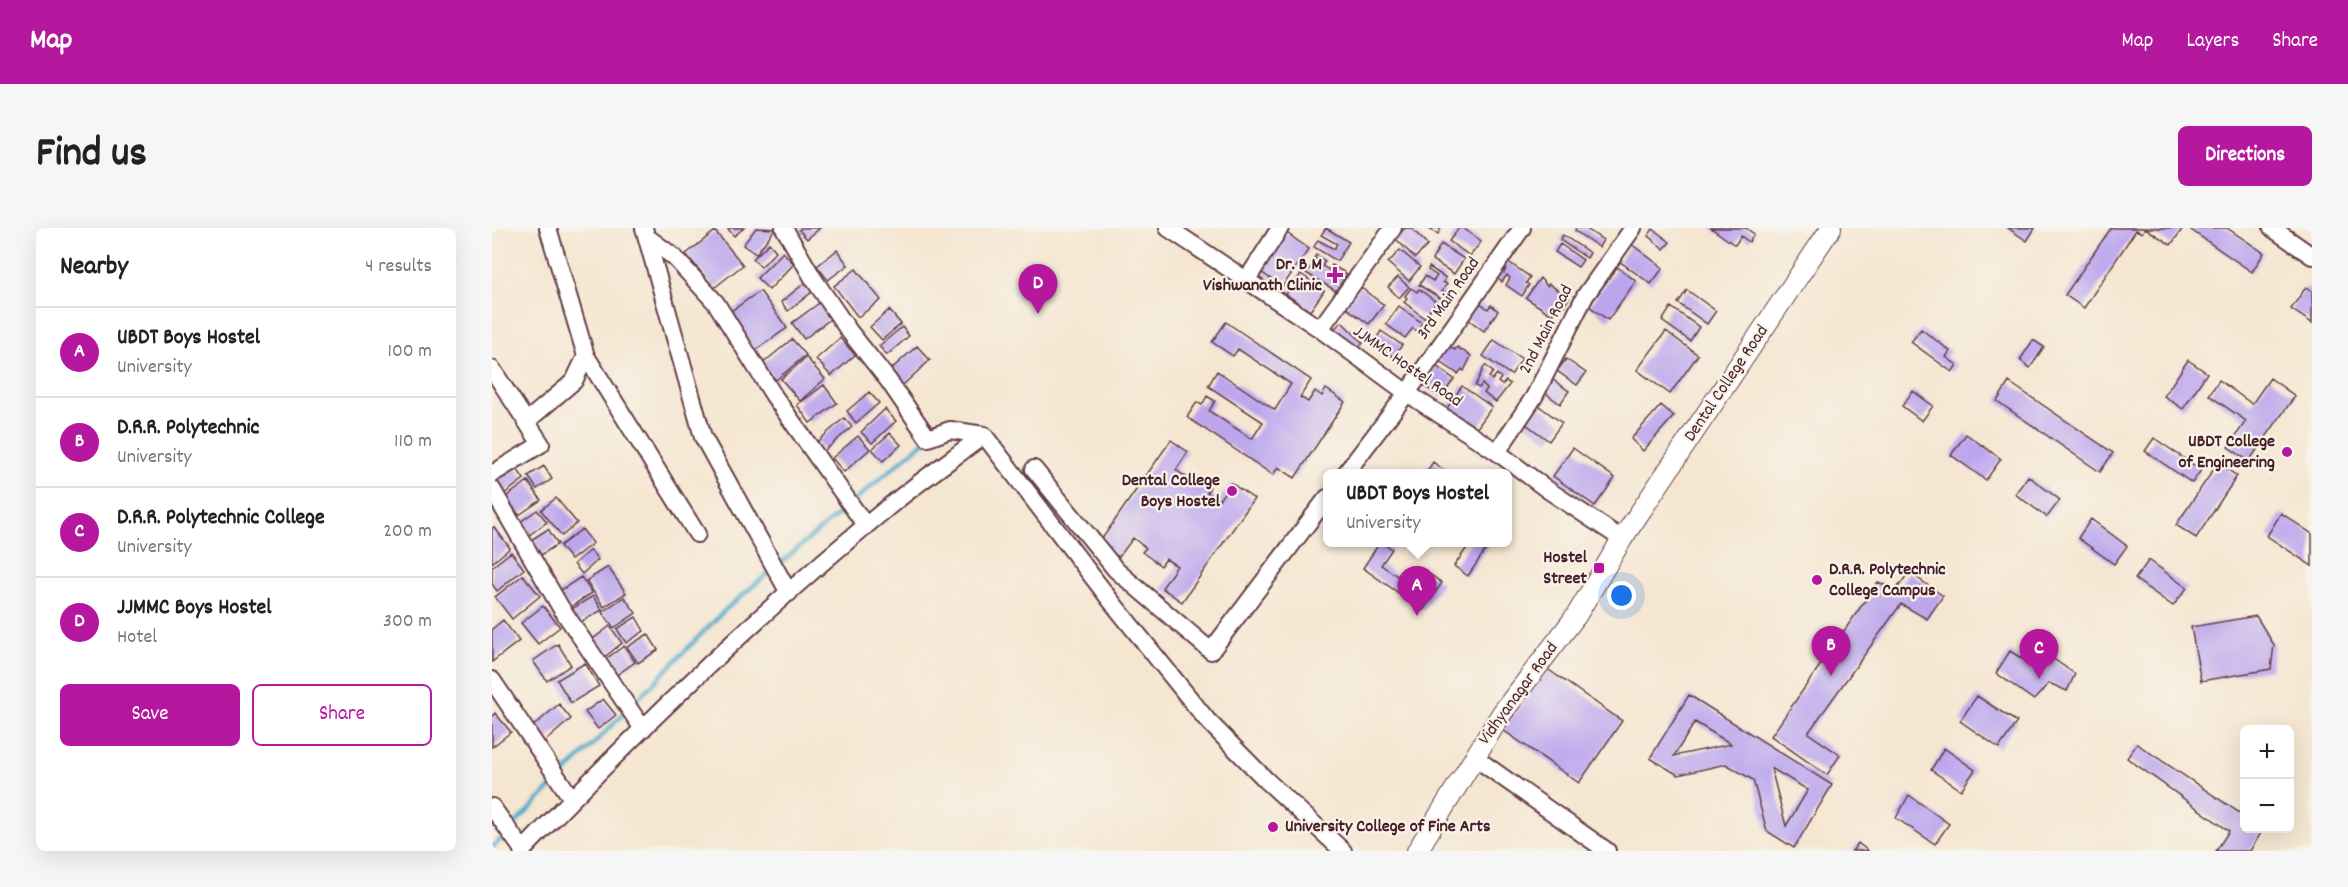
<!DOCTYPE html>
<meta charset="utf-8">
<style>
:root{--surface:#fff;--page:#f6f6f6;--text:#222;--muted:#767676;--line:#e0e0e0;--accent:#b5179e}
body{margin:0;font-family:Dekko,sans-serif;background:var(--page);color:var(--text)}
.controls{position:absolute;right:18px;bottom:18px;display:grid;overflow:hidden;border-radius:9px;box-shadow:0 6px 24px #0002}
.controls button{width:54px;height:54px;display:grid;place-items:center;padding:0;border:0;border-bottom:2px solid var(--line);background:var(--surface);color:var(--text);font:30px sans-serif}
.you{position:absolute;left:1130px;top:368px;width:21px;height:21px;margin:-15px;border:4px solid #fff;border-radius:50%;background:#1a73e8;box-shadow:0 0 0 9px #1a73e833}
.badge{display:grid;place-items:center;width:39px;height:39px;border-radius:50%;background:var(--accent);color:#fff;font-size:20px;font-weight:700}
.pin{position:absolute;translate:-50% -50px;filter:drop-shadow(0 2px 3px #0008)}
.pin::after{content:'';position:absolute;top:32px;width:21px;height:18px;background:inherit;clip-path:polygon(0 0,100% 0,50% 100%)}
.popup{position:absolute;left:831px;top:241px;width:189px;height:78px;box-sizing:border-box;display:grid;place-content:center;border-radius:9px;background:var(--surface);filter:drop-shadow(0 2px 4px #0005);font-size:20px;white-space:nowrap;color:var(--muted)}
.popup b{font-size:22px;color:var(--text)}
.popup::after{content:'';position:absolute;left:50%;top:100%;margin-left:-12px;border:12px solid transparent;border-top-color:var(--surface)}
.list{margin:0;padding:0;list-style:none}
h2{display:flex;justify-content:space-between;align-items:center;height:78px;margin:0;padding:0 24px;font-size:26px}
h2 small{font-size:20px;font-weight:400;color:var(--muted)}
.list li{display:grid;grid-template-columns:39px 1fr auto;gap:18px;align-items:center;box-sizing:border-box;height:90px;padding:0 24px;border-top:2px solid var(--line)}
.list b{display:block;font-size:22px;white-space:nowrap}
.list p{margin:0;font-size:20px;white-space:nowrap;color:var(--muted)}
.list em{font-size:20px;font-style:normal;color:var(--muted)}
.actions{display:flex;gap:12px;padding:18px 24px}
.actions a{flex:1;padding:14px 0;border:2px solid var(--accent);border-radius:9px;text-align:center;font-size:21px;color:var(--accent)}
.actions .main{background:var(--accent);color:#fff}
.map{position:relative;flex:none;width:1820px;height:623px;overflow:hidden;border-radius:9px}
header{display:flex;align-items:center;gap:36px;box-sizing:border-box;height:84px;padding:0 30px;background:var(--accent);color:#fff}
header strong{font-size:28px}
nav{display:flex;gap:33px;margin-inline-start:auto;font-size:21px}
.intro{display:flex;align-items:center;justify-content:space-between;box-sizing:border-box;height:144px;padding:0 36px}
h1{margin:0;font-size:42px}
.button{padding:15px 27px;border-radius:9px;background:var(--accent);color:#fff;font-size:21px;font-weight:700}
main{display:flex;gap:36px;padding:0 36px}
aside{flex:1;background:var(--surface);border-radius:9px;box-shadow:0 6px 24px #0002}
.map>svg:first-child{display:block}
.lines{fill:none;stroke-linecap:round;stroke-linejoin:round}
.stream{stroke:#4cabcb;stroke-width:4.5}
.building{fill:#bba6ed;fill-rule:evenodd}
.minor-casing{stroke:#643d44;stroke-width:20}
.tertiary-casing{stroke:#643d44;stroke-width:22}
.minor{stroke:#fff;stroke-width:16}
.tertiary{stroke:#fff;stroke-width:20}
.poi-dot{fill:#b5179e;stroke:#f7f3e8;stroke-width:2}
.labels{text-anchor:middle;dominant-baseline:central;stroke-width:4.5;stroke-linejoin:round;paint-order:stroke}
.poi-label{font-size:18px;font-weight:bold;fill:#4a1f2b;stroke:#f7f3e8;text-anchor:end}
.street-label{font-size:18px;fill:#4a1f2b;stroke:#f7f3e8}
</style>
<header>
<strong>Map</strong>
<nav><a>Map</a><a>Layers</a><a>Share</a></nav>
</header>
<div class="intro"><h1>Find us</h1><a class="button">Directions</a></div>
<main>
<aside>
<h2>Nearby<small>4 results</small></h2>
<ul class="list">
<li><span class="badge">A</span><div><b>UBDT Boys Hostel</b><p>University</p></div><em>100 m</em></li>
<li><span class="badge">B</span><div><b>D.R.R. Polytechnic</b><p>University</p></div><em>110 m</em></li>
<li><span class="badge">C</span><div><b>D.R.R. Polytechnic College</b><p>University</p></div><em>200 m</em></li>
<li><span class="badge">D</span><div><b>JJMMC Boys Hostel</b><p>Hotel</p></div><em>300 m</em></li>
</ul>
<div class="actions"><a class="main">Save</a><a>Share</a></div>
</aside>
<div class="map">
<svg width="1820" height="623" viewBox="0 0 1820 623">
<rect width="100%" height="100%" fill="#f7f3e8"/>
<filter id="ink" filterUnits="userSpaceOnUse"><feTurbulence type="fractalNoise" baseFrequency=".0167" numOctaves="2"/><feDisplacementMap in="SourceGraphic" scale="12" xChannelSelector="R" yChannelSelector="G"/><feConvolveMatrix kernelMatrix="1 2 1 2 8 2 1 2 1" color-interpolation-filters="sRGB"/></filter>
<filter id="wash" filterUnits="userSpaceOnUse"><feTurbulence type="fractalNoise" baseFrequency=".008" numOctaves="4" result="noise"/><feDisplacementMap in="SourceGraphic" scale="24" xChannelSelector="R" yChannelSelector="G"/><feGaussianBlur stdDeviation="1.35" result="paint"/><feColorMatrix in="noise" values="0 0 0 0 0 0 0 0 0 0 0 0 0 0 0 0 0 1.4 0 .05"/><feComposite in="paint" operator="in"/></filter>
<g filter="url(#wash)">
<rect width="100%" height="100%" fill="#f5e6d1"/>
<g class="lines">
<!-- stream -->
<path class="stream" d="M140,477l94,-96 200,-169
M20,599l114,-116
M0,620l15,-15"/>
</g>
<g id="blocks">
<!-- building -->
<path class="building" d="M235,0h17l-10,8z
M264,0l19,1 -19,25 -13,-9z
M309,0h19l-13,11 -8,-9z
M834,0l23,14 -12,19 -23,-14 4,-7 16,9 3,-5 -16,-9z
M913,0h6l17,17 -13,13 -20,-20z
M935,0h14l-3,6z
M967,0h4l18,14 -11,14 -21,-15z
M1084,0h9l18,12 -4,7 -24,-16z
M1219,0h35l8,6 -5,8 -8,-6 -6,9z
M1516,0h27l-8,13z
M1619,0h34l-3,5 -6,-3 -52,78 -19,-13z
M1653,0h38l-12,17z
M1700,0h35l37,25 -12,19 -61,-42z
M1161,1l17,13 -6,7 -16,-13z
M223,3l28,34 -29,23 -28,-34z
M792,3l25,18 -27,38 -25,-18z
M1071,7l27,18 -3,5 -27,-18z
M277,15l7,8 -15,16 -8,-8z
M949,16l23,15 -10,15 -22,-14z
M1068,16l23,16 -5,7 -23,-15z
M1139,16l32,24 -12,16 -32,-23z
M345,22l11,15 -20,15 -11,-14z
M908,22l20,17 -11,14 -21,-18z
M291,24l11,12 -25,26 -12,-12z
M824,27l9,6 -3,5 7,4 3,-5 15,9 -11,17 -30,-18 11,-14 -3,-1z
M1015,33l23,16 -4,6 3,2 -7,11 -16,-11 4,-7 -3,-3 -5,7 -6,-5 5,-7 3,3 2,-4 -3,-2z
M937,39l17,11 -3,4 4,2 -5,7 5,3 -4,6 -24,-15 6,-9 8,5 4,-5 -9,-6z
M1125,39l19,14 -28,39 -19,-14z
M364,41l25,31 -23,17 -24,-31z
M809,46l23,17 -14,20 -24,-17z
M906,49l11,10 -10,11 -11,-11z
M1048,50l7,8 2,-2 20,14 -9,14 -4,-3 -4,6 -26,-17z
M313,55l7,9 -24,19 -7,-9z
M868,59l24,18 -15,19 -24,-17z
M1814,59l6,4v32l-21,-14z
M919,60l6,4 2,-3 17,13 -12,16 -20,-16 3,-4 -2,-2z
M1195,62l29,21 -9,13 -29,-21z
M268,63l27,37 -33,23 -27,-37z
M984,72l12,9 3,-4 7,6 -14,20 -20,-15z
M330,73l11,16 -29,22 -12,-16z
M907,78l23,17 -5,8 -4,-3 -8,10 -19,-14z
M1179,79l28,20 -9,14 -28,-20z
M397,82l12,14 -19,16 -12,-13z
M734,94l85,58 -11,17 8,5 7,-11 7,5 4,-7 19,13 -50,76 -17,-11 -5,8 -86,-58 10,-15 5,3 5,-9 8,5 -6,10 43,28 11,-17 -55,-36 9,-15 58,39 16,-26 -53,-35 -5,7 -21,-14z
M850,94l21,21 -7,8 -22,-22z
M410,99l7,9 -22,19 -8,-9z
M1429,101l29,22 -4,6 11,8 -5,7 -41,-30z
M889,103l21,14 -8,12 -21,-13z
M1174,103l32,24 -28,39 -33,-24z
M348,110l15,17 -24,21 -15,-17z
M300,111l14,16 -30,25 -14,-16z
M1002,112l28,19 -11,16 -28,-19z
M1541,112l11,7 -14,21 -10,-8z
M956,117l7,5 2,-3 14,9 -7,15 -2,-2 -4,5 -20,-14z
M425,118l13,14 -27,25 -14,-14z
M314,129l19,22 -25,22 -19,-22z
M1074,131l20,14 -9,12 -20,-14z
M1696,132l19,13 -24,36 -19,-13z
M993,137l8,7 -4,5 3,3 5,-6 4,4 -3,4 4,3 4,-4 4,3 -14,18 -12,-9 3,-4 -5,-5 -3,4 -4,-2z
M944,138l18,13 -13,18 -18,-12z
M1778,150l25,18 -46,65 -21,-14 18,-26 -37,-26 10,-15 33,24z
M1060,151l17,12 -9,13 -17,-13z
M1517,154l104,71 -13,19 -103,-71z
M332,157l13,18 -27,20 -13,-18z
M970,158l30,21 -15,21 -30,-20z
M1421,163l20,15 -11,15 -20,-15z
M377,164l10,11 -23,20 -9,-12z
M1043,175l27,20 -13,18 -27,-20z
M1169,177l13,11 -31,35 -12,-12z
M393,181l11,12 -24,22 -11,-11z
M352,190l8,9 -28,24 -7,-9z
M398,205l11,12 -18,16 -11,-12z
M1474,206l35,25 -15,21 -35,-25z
M366,208l12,13 -26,23 -12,-14z
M1662,210l47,32 -9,13 -47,-32z
M679,212l17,12 -12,18 13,9 3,-5 18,13 -3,5 12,8 12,-17 23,16 -72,103 -20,-14 15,-22 -11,-7 -5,7 -19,-14 4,-4 -13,-10 -14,19 -20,-14z
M1081,220l42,30 -20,28 -42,-30z
M941,234l17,12h-25z
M21,235l11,16 -21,16 -11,-15z
M1726,235l19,13 -41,62 -20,-13z
M52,238l8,13 -15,10 -9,-13z
M1536,248l32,24 -13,17 -32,-23z
M36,253l13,19 -22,15 -13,-18z
M64,270l21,25 -15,13 -21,-26z
M45,282l10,12 -22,16 -9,-13z
M1789,285l31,21v32l-45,-30z
M1599,291l36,27 -13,18 -36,-26z
M2,299l16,21 -18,15v-35z
M56,301l10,15 -17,11 -10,-15z
M90,301l11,14 -22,17 -11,-14z
M888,314l12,7 -11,16 39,26 11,-16 11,8 -19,27 -60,-42z
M979,314h20l-23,34 -14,-10z
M98,322l8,10 -16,14 -8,-10z
M19,324l13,17 -27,22 -5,-7v-17z
M1657,332l38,28 -14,18 -38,-27z
M116,339l18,26 -22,14 -18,-26z
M1417,344l34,24 -16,23 -26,-15 -93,129 32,22 -13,20 -56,-39 107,-154 18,8z
M31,347l17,21 -28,23 -17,-22z
M89,349l11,16 -23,15 -11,-16z
M101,368l9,14 -24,14 -8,-14z
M132,369l12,16 -22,15 -12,-16z
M51,378l17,21 -22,17 -17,-21z
M1764,388l18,29 -3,24 -70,12 -10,-54z
M144,389l8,14 -18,12 -9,-14z
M11,392l16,21 -27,21v-33z
M118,398l12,17 -20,16 -13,-17z
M156,406l10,16 -20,13 -11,-16z
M66,416l13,21 -24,16 -14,-20z
M132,418l11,16 -21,15 -11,-16z
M1518,423l28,18 10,-14 27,19 -8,17 -18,-8 -15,17 -38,-27z
M93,435l14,23 -28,17 -14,-23z
M1054,440l76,53 -43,62 -76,-53z
M1197,467l143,90 -38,63 -27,-17 -14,-51 -27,-16 -48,11 -28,-17zM1203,494l36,22 -57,12zM1279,540l37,22 -22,36z
M1485,468l40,26 -18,26 -39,-27z
M111,471l13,16 -18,14 -13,-17z
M67,476l12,15 -35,30 -12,-15z
M3,485l16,19 -19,15v-31z
M1645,516l107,72v12h20l-14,23h-34l13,-20 -102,-73z
M1452,520l31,22 -14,20 -30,-20z
M1417,567l40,29 -14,20 -39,-26z
M1366,615l10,8h-16z"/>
</g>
</g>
<g filter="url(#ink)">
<use href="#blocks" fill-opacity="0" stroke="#643d44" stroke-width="1.5"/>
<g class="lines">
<!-- minor casing -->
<g class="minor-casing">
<path id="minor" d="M152,0l59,209 86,156
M292,0l29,50 36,53 39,49 40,58 22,-8 34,5
M676,0l152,101 87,64 90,59 51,38 74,49
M1780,0l40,28
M155,9l27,20 42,46 58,93 92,130
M754,53l34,-53
M828,101l73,-101
M94,128l111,178
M0,141l49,75 -49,30
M35,193l47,-40 12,-25 -38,-128
M1005,224l37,-55 51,-101 48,-68
M542,241l82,101 95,81 116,-153
M853,246l62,-81 115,-165
M0,261l69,119 82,121
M0,452l80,119
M982,529l133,94
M0,579l31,43
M30,623c115,-120 235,-237 364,-342 31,-26 65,-49 98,-74l127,166 96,119 59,60 77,71"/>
</g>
<!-- tertiary casing -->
<g class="tertiary-casing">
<path id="tertiary" d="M925,623l85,-138 74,-97 46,-77 209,-311"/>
</g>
<!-- minor -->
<use href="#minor" class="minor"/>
<!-- tertiary -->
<use href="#tertiary" class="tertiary"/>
</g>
</g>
<!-- markers -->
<g class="poi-dot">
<path d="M840 38h6v6h6v6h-6v6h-6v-6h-6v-6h6z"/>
<circle cx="1795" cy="224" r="6"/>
<circle cx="740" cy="263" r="6"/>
<rect x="1101" y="334" width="12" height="12" rx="3"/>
<circle cx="1325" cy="352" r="6"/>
<circle cx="781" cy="599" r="6"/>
</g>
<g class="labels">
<!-- poi labels -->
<g class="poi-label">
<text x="830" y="37">Dr. B M<tspan x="830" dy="21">Vishwanath Clinic</tspan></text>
<text x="1783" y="214">UBDT College<tspan x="1783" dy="21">of Engineering</tspan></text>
<text x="728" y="253">Dental College<tspan x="728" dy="21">Boys Hostel</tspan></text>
<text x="1095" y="330">Hostel<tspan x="1095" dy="21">Street</tspan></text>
<text x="1337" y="342" text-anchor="start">D.R.R. Polytechnic<tspan x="1337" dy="21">College Campus</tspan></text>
<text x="793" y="599" text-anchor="start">University College of Fine Arts</text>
</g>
<!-- street labels -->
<g class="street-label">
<text transform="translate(957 71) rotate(-55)">3rd Main Road</text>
<text transform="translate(1055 102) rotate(-63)">2nd Main Road</text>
<text transform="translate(915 139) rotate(35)">JJMMC Hostel Road</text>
<text transform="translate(1235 156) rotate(-56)">Dental College Road</text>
<text transform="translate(1027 466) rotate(-54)">Vidhyanagar Road</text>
</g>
</g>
</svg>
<div class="controls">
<button>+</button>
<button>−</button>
</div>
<div class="you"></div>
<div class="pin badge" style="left:925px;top:388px">A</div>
<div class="popup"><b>UBDT Boys Hostel</b>University</div>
<div class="pin badge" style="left:1339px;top:448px">B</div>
<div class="pin badge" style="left:1547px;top:451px">C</div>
<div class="pin badge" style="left:546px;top:86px">D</div>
</div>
</main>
